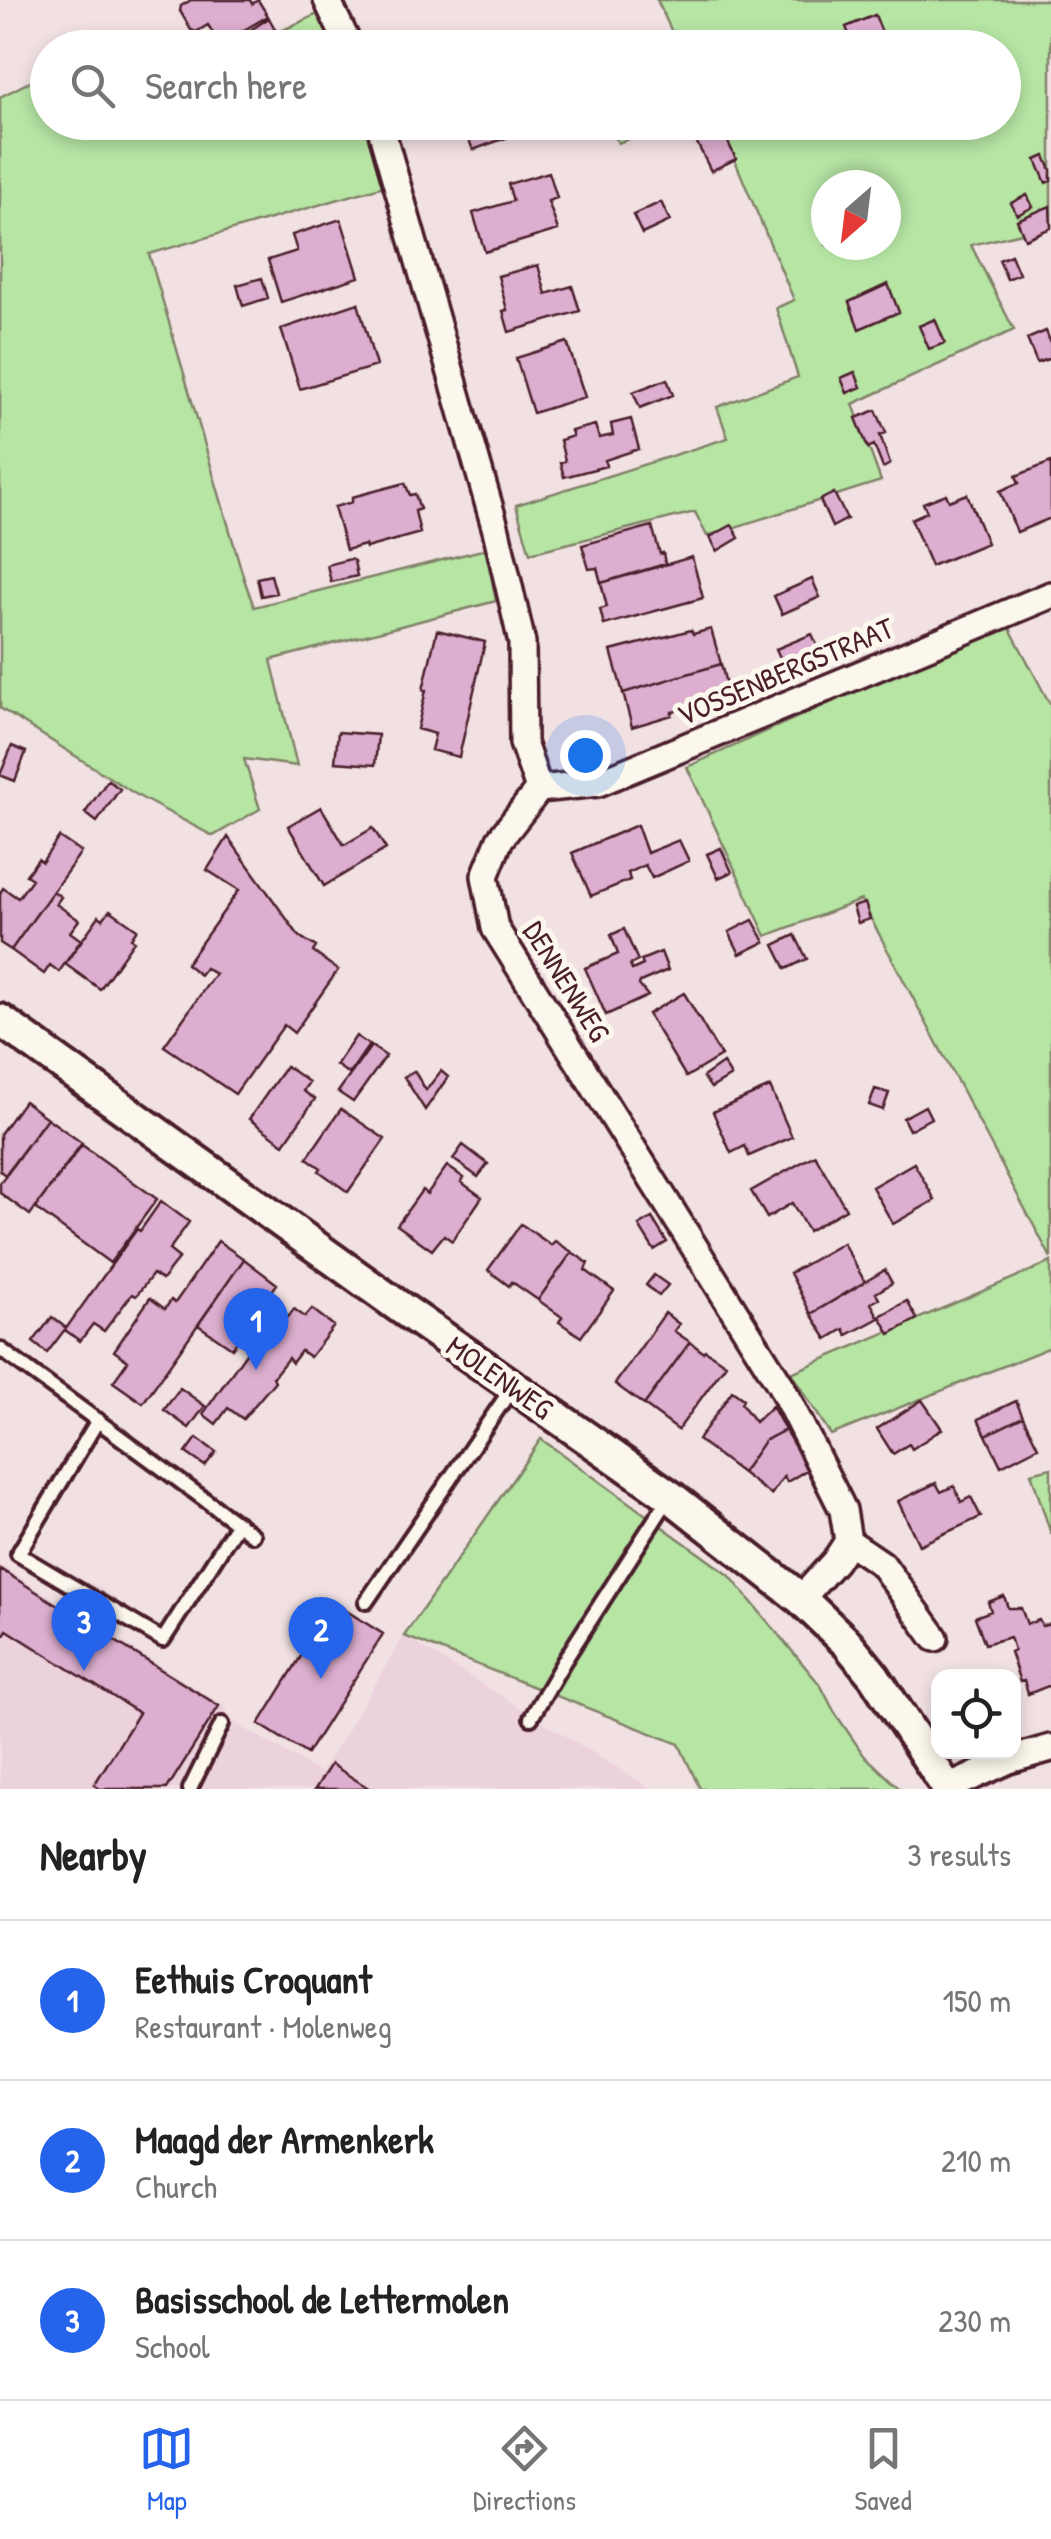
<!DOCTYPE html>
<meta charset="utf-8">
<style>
:root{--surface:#fff;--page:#f6f6f6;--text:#222;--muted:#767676;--line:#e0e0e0;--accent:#2563eb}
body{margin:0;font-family:"Patrick Hand",sans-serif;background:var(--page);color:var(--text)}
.controls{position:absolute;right:30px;bottom:30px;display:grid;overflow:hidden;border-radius:20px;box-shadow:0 5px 15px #0003}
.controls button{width:90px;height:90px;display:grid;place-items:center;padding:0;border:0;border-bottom:2px solid var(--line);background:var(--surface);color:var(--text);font:50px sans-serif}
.compass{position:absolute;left:811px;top:170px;width:90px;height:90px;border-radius:50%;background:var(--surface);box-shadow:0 5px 15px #0003;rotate:208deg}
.you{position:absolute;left:585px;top:755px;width:35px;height:35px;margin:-25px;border:8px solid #fff;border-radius:50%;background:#1a73e8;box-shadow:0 0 0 15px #1a73e833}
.badge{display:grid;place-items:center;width:65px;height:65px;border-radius:50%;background:var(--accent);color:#fff;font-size:32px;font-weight:700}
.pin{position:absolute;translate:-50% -82px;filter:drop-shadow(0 2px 5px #0008)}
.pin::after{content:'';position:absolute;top:52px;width:35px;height:30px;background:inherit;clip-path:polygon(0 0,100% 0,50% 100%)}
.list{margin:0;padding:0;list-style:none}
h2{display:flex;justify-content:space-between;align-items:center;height:130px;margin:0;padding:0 40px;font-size:42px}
h2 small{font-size:32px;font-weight:400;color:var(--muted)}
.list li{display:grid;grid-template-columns:65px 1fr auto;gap:30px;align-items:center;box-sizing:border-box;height:160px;padding:0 40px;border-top:2px solid var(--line)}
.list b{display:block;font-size:38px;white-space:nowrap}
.list p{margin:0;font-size:32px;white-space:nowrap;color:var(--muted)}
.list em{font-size:32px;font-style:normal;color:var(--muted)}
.icon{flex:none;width:55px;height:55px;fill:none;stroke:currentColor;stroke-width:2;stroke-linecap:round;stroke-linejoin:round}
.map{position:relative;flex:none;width:1051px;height:1789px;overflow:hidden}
.search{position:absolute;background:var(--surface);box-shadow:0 5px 15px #0003;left:30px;right:30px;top:30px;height:110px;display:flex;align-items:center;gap:25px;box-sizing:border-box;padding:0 35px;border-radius:55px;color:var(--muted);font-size:38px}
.sheet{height:610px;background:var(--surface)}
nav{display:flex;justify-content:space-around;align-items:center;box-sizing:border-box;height:140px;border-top:2px solid var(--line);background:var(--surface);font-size:28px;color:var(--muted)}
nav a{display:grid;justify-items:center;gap:5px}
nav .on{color:var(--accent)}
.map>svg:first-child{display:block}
.built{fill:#ecd2dd}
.green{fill:#b6e5a4;stroke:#808268;stroke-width:2.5;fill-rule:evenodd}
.building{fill:#ddaecf;stroke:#4a1f2b;stroke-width:2.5}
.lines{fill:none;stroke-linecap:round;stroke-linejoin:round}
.service-casing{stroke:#4a1f2b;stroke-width:20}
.minor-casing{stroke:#4a1f2b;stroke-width:32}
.tertiary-casing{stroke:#4a1f2b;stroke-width:38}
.service{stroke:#fbf7ec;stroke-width:12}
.minor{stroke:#fbf7ec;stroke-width:25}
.tertiary{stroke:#fbf7ec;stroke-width:30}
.labels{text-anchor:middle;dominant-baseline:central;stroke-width:10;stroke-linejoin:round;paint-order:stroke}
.street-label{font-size:30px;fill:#4a1f2b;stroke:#fbf7ec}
</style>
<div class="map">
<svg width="1051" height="1789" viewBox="0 0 1051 1789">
<rect width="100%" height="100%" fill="#f2e1e3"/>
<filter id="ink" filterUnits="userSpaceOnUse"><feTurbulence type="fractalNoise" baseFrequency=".01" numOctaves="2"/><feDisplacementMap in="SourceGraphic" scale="20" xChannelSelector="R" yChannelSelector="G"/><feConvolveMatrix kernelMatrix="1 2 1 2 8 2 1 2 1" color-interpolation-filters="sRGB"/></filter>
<g filter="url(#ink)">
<!-- built -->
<path class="built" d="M0,1565l222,140 10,16 89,52 83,-137 248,153h-652z"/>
<!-- green -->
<path class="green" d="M657,0h394v226l-80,19 43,85 -161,74 28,77 -174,55 -12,-24 -165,41 -14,-48 212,-67 -11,-31 81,-30 -22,-69 18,-8 -75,-177 285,-1v-74l-325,-1zM826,185h60v60h-60z
M320,13l15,34 -91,1z
M47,73l1,49 317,1 23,62 -239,69 95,325 10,28 232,-58 10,52 -225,59 26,106 -53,-7 16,50 -47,27 -73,-39 -140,-89v-611z
M609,123h64l-55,20z
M1007,623l44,83v552l-190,-358 -95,36 -79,-169z
M1051,1262v85l-220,88 -40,-62z
M541,1439l188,136 92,111 14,27 28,41 37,35h-200l-21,-45 -275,-108z
M1051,1468v66l-20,-61z"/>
<!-- building -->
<path class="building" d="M191,0h59l2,4 6,-4 10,16 -48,28 -12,-19 -12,7 -5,-2 -11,-19 1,-5z
M875,15l8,20 -29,12 -8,-20z
M269,18l6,11 -24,14 -5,-10z
M462,122h87l-76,28z
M719,123l17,36 -25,12 -18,-36z
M1045,156l6,14v11l-5,2 -10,-23z
M549,172l8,26 -9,3 10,29 -73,22 -12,-39 40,-12 -5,-17z
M1027,195l6,12 -16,8 -6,-12z
M661,202l9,19 -28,13 -9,-19z
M1050,206l1,22 -26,11 -8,-19z
M341,219l18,58 -78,25 -13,-42 29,-9 -5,-16z
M1011,255l8,19 -12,5 -8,-19z
M538,265l8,29 26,-8 8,25 -71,21 -6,-21 4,-1 -9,-34z
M262,278l6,20 -25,8 -6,-21z
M888,284l11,28 -40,17 -10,-27z
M358,303l18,63 -76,23 -19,-60z
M935,319l10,24 -16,6 -10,-23z
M1046,331l5,13v14l-14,5 -10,-24z
M567,342l18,55 -52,16 -17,-55z
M855,372l6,15 -14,6 -6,-15z
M667,379l6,16 -33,13 -7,-16z
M876,410l10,23 -6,2 10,29 -7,4 -9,-23 -6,3 -12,-30z
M631,419l8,30 -34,11 1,6 -42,11 -4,-15 5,-1 -5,-21 13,-4 -2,-5 24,-6 4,13 14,-3 -2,-11z
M1051,462v56l-34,14 -17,-41 19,-8 -3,-7z
M405,483l5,12 5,-1 5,15 -5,2 5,22 -54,15 -1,-3 -19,5 -12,-43 18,-5v-5z
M834,493l13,26 -15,8 -12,-27z
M946,494l3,7 18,-7 20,49 -56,23 -20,-47 16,-7 -4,-9z
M732,525l7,13 -22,13 -7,-14z
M652,526l8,28 3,-1 2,11 -64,19 -4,-15 -8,1 -7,-24z
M692,557l11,41 -99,27 -4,-16 7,-2 -6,-24z
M350,559l4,2 3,15 -26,6 -4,-17z
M271,575l5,18 -15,3 -4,-18z
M812,579l8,18 -38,17 -8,-18z
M711,629l10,35 -98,29 -12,-42 80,-21 2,4z
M437,630l48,12 -26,115 -28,-7 4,-16 -18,-5 9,-39h-3z
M812,634l11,24 -36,15 -11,-24z
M721,664l6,24 -19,5 2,10 -38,9v3l-40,12 -9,-34z
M338,732l40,3 -3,30 -40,-3z
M12,746l14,6 -11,29 -15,-6z
M108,780l12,9 -23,33 -12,-9z
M321,807l23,38 29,-17 13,21 -62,37 -36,-60z
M637,825l10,28 32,-13 10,21 -37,17 -7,-13 -17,8 2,7 -39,16 -19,-43z
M59,837l22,15 -70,98 -11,-7v-50l3,-5 15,10 14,-19 -6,-4 12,-16 4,3z
M228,837l71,99 17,11 -3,5 25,18 -44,63 -10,-8 -49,69 -71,-48 51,-72 -10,-6 -5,7 -14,-11 53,-74 -32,-20z
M721,848l11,24 -14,6 -11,-24z
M53,891l8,6 -5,7 23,16 -9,12 11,8 -22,32 -9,-7 -6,9 -33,-24z
M865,903l5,16 -12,4 -5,-16z
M110,910l27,19 -6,9 3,3 -34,48 -35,-25 34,-48 4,3z
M753,920l12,22 -25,12 -11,-22z
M624,929l14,32 -8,4 2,5 11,-5 -2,-5 20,-8 7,18 -28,12 -1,3 9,11 -42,19 -21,-47 33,-14 -7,-19z
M795,935l12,24 -21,10 -12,-24z
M684,993l37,63 -35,21 -38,-63z
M356,1036l13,9 -20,29 -13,-9z
M371,1046l15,10 -33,46 -15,-10z
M723,1063l8,13 -20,12 -8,-11z
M286,1066l23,16 -6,9 12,8 -31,45 -35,-25z
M414,1071l12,19 15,-19 7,6 -23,33 -21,-33z
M770,1087l22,50 -43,19 -4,-10 -14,7 -18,-41z
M875,1089l14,4 -6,17 -14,-5z
M24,1101l23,17 -42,57 -5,-4v-37z
M925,1106l6,12 -22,12 -6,-12z
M341,1109l44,30 -37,53 -29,-21 2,-3 -14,-10z
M47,1118l35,25 -52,72 -30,-22v-10z
M82,1145l75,54 -47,64 -75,-55z
M463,1145l25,19 -10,13 -25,-18z
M815,1155l31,54 -38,22 -16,-28 -25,15 -16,-27z
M914,1163l21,37 -42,24 -21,-37z
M447,1166l17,12 -3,4 21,15 -30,44 -8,-6 -12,15 -35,-25 25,-35 5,4z
M161,1201l28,21 -20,28 10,8 -17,22 -9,-6 -17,22 -4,-2 -28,37 -11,-7 -13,17 -15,-11 72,-101 3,2z
M652,1218l15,24 -13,8 -15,-24z
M521,1224l30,21 4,-4 17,11 -34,48 -26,-18 -3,4 -21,-16z
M218,1241l26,18 -101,144 -30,-21 15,-21 -14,-10 36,-53 15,11 6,-9 4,3z
M843,1243l22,39 -54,32 -21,-41z
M572,1252l16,11 -3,7 29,21 -33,46 -22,-15 3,-5 -24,-17z
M244,1259l33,25 -45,64 -34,-23z
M885,1270l7,13 -16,10 3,6 -8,4 8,15 -32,17 -3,-6 -17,10 -16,-25z
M654,1275l14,10 -9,11 -13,-11z
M907,1301l10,18 -27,15 -10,-18z
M277,1309l11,8 6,-8 11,8 7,-8 22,17 -24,31 -9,-6 -9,12 -4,-5 -15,19 2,4 -32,38 -15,-11 -12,16 -13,-10z
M665,1313l14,11 -5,7 16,11 -46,63 -29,-21z
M52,1317l14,11 -19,25 -14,-11z
M690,1342l13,10 2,-2 21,14 -48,66 -34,-25z
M180,1388l25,18 -16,22 -25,-18z
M732,1391l11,8 -2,4 14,19 17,-16 13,24 -21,11 -22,32 -44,-33z
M922,1400l20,29 -30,20 -3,-5 -16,10 -16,-25z
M1016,1401l7,16 -37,18 -8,-16z
M1023,1417l15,30 -37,19 -15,-31z
M785,1430l23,39 -21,13 -3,-6 -13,19 -29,-22 22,-32z
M197,1438l19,14 -11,14 -19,-13z
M936,1483l5,9 13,-6 7,16 10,-5 10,20 -62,28 -21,-44z
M0,1569l219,137 -52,83h-67l-6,-4 45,-72 -132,-83 -7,11z
M1004,1596l4,12h13l6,16 12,-4 3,6 9,-2v61l-23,9 -4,-13 -4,1 -10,-30 4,-2 -4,-13 -25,7 -10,-27 16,-6 -3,-9z
M334,1603l49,31 -76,120 -48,-30z
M331,1764l39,25h-55z"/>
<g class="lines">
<!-- service casing -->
<g class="service-casing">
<path id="service" d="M0,1349l253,186
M98,1420l-80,134 145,86 75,-117
M366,1602l146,-214
M531,1718l33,-57 106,-165
M190,1789l32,-65"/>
</g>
<!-- minor casing -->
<g class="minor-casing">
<path id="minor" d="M327,0l23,48
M379,122l117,408 26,113 1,100 16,46
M539,789l-39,50 -15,37 10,52 285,456 63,126 5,31 -13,20 -34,38
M539,789l59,-6 453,-188
M848,1541l34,23 53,74
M948,1788l61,-28 42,-12"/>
</g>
<!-- tertiary casing -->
<g class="tertiary-casing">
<path id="tertiary" d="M0,1020l401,288 269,188 131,103 47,45 26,32 74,113"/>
</g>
<!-- service -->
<use href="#service" class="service"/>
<!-- minor -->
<use href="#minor" class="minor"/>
<!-- tertiary -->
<use href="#tertiary" class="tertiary"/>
</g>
</g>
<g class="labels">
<!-- street labels -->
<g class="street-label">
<text transform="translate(785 671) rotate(-23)">VOSSENBERGSTRAAT</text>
<text transform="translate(567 981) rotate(58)">DENNENWEG</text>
<text transform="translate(500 1377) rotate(35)">MOLENWEG</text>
</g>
</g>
</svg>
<div class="controls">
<button><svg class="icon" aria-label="locate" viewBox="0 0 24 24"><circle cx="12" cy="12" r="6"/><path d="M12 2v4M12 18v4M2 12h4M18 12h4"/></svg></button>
</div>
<svg class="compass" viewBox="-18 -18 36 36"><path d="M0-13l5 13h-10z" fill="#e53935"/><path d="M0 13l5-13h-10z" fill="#767676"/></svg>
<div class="you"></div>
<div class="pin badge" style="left:256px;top:1370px">1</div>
<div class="pin badge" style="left:321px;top:1679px">2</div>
<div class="pin badge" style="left:84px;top:1671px">3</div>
<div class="search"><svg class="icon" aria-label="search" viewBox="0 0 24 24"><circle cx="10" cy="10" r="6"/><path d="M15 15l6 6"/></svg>Search here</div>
</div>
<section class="sheet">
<h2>Nearby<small>3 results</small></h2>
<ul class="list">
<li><span class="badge">1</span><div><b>Eethuis Croquant</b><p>Restaurant · Molenweg</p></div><em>150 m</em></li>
<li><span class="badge">2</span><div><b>Maagd der Armenkerk</b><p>Church</p></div><em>210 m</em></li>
<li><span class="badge">3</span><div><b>Basisschool de Lettermolen</b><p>School</p></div><em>230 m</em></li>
</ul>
</section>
<nav>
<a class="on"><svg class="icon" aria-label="map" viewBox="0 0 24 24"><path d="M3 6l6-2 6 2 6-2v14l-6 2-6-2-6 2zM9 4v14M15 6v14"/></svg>Map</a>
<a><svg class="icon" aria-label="directions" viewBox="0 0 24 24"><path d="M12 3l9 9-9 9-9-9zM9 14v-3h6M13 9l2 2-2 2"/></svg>Directions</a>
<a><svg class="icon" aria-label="saved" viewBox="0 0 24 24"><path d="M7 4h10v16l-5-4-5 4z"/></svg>Saved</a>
</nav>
